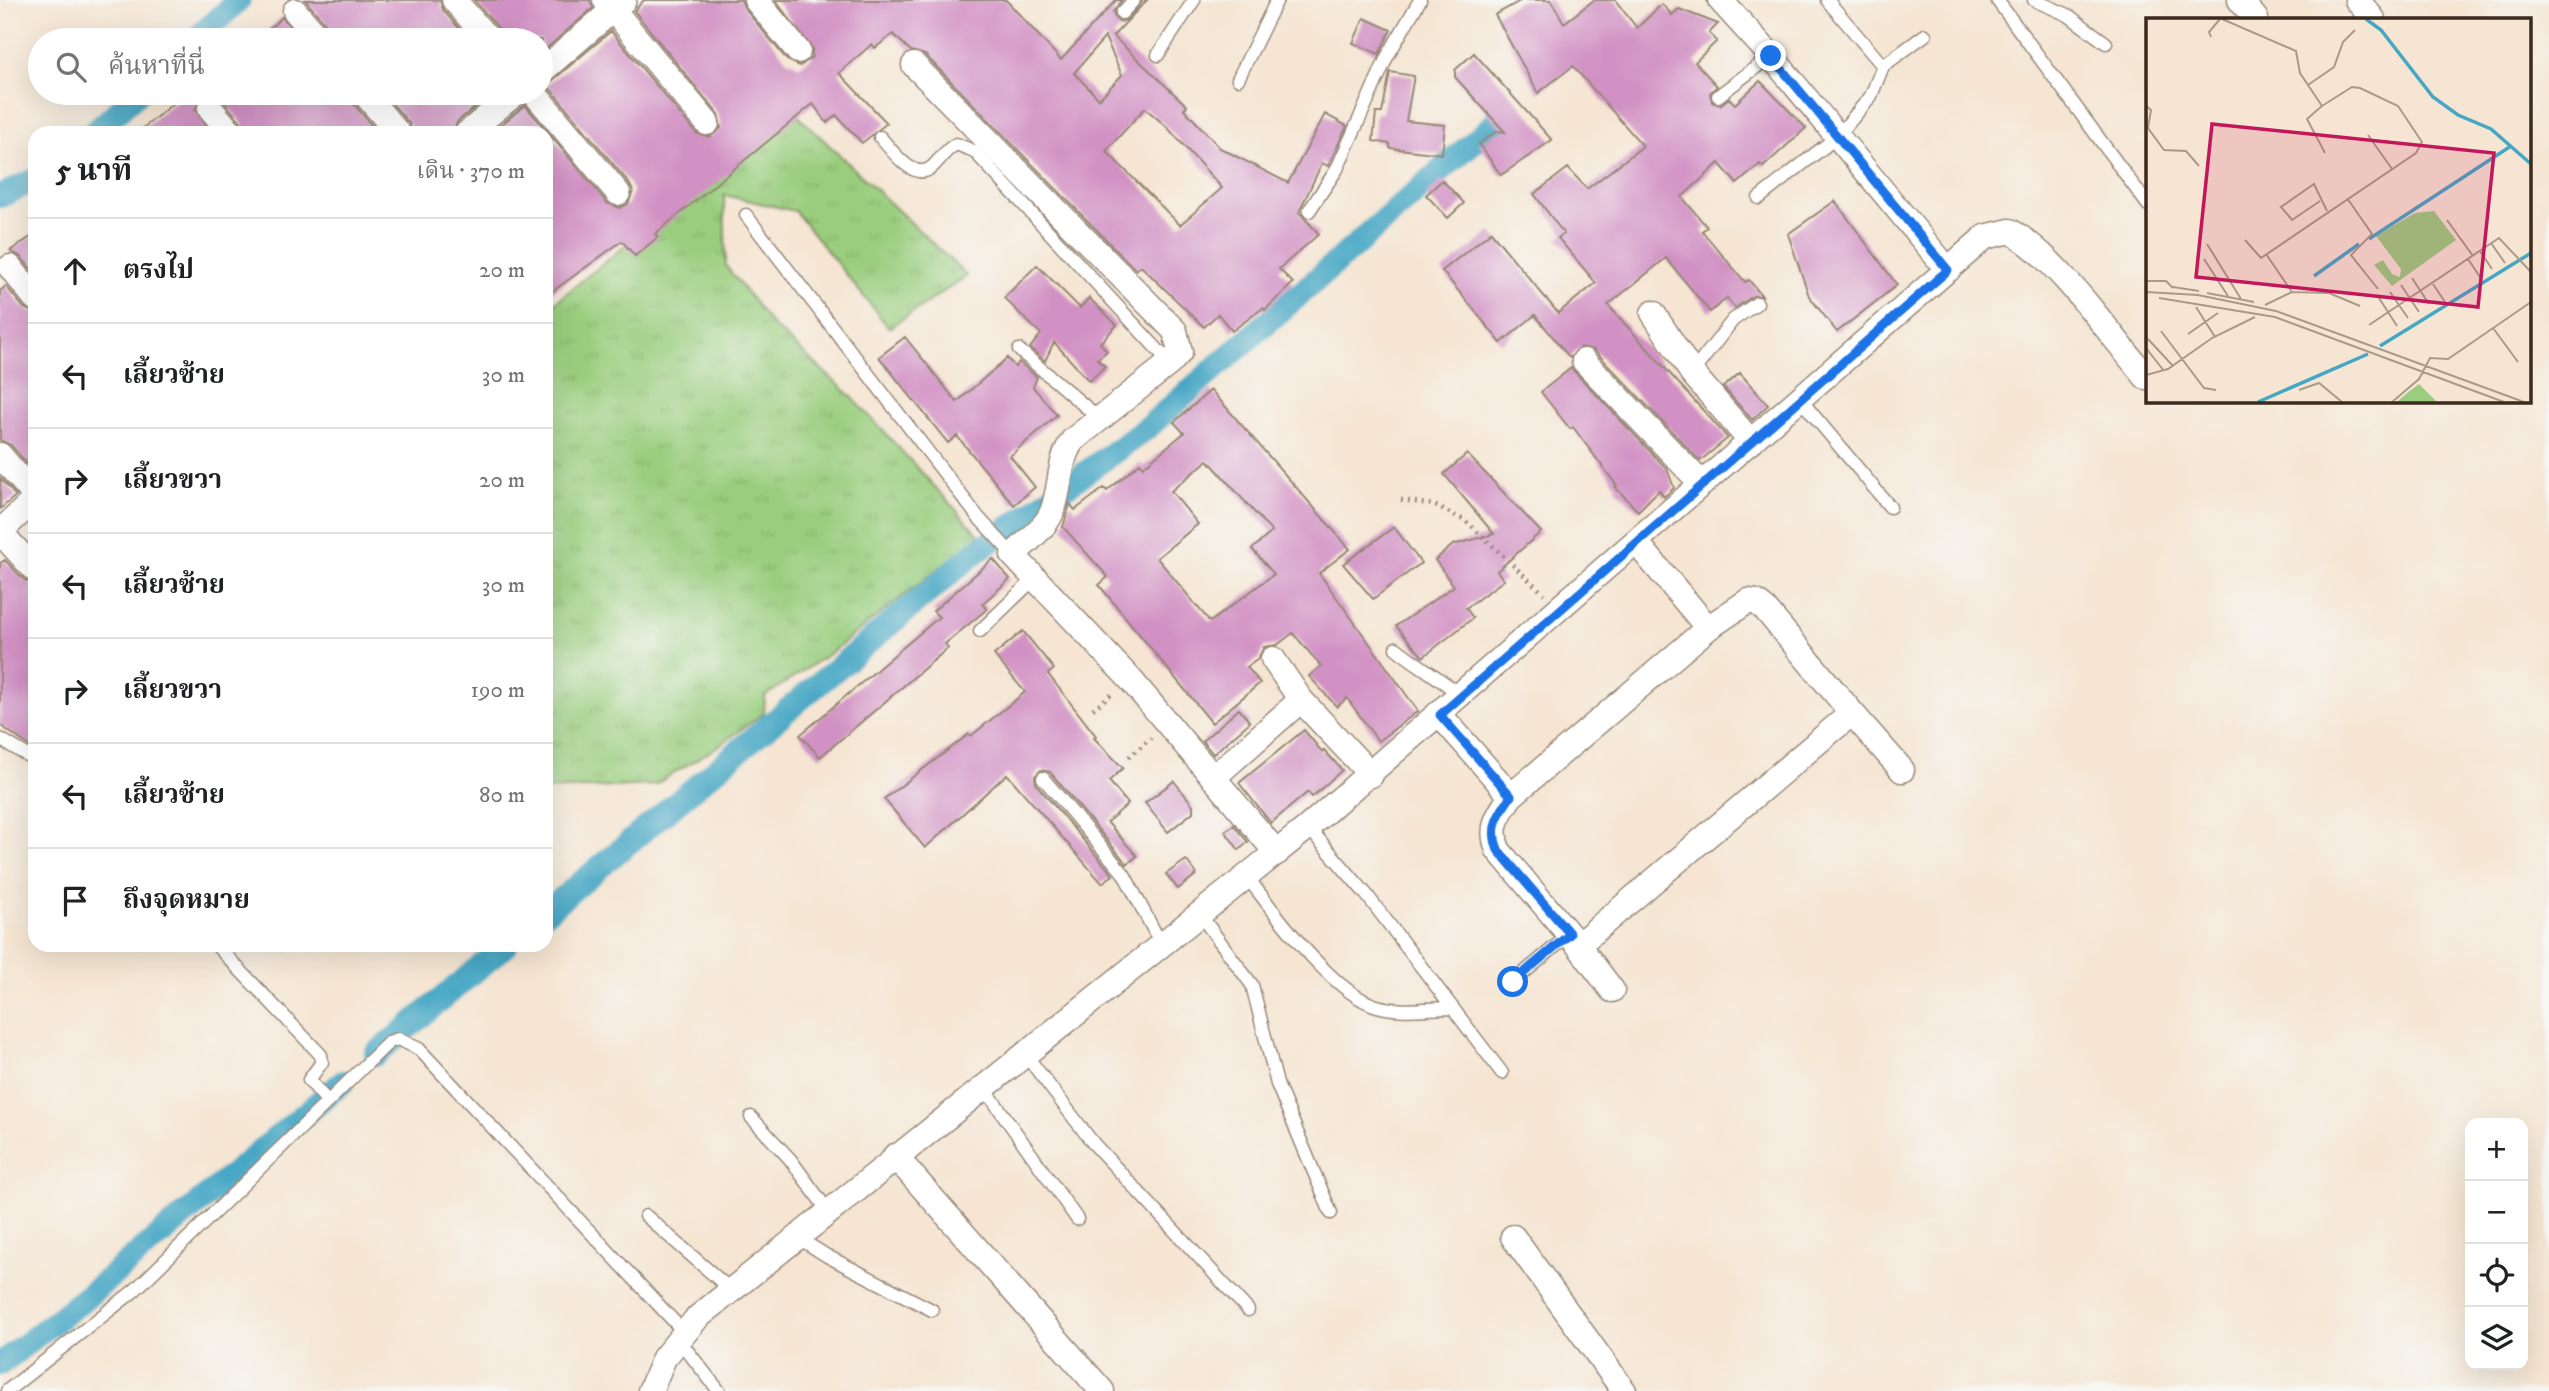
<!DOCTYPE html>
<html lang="th">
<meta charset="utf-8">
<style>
:root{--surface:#fff;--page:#f2f2f2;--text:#202124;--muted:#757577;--line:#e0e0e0}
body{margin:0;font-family:"IM FELL DW Pica","Noto Serif Thai",serif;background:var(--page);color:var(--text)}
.controls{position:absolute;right:21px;bottom:21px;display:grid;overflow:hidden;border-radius:14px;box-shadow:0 7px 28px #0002}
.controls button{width:63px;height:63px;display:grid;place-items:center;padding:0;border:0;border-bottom:2px solid var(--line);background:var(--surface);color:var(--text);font:35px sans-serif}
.stop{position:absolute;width:21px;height:21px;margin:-16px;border:5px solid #1a73e8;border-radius:50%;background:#fff}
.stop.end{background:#1a73e8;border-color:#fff;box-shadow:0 2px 7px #0008}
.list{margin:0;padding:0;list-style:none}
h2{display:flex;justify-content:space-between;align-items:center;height:91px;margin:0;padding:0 28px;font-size:30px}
h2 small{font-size:23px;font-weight:400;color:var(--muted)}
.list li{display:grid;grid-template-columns:46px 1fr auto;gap:21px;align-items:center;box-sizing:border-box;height:105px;padding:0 28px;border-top:2px solid var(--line)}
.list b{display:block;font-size:26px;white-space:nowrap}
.list em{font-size:23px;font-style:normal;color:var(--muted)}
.icon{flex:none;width:38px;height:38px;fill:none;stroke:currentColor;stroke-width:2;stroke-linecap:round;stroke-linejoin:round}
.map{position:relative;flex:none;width:2549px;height:1391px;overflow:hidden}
.search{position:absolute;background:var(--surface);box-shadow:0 7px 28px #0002;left:28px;top:28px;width:525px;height:77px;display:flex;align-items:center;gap:18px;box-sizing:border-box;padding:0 24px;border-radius:38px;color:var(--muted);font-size:26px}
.panel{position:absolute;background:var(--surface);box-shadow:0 7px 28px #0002;left:28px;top:126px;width:525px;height:826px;border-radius:21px}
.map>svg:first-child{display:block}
.grass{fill:url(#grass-tufts);stroke:#6a7c4e;stroke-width:2}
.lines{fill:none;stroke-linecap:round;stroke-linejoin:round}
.canal{stroke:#46a7c5;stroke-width:24}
.building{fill:#d291c4;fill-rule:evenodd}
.service-casing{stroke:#988878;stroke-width:15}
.minor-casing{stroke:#988878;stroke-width:27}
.path{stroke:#988878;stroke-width:4.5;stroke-dasharray:2 5;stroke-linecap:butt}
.service{stroke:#fff;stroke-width:12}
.minor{stroke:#fff;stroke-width:24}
.route{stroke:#1a73e8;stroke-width:9}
.inset-river{fill:none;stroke:#46a7c5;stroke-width:3.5}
.inset-road{fill:none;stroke:#ab9a8a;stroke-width:2}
.view{fill:#c2185b;fill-opacity:0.15;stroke:#c2185b;stroke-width:3.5}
.inset-edge{fill:none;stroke:#3b2a1e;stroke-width:3.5}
</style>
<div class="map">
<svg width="2549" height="1391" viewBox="0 0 2549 1391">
<defs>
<pattern id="grass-tufts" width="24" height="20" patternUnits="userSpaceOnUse" patternTransform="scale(1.75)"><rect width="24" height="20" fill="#9ace7e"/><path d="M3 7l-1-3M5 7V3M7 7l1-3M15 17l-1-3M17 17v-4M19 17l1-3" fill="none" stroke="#86b16c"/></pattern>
</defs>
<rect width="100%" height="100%" fill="#f6f6f2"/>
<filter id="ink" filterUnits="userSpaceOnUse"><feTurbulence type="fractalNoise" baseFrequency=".0143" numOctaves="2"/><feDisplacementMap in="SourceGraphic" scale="14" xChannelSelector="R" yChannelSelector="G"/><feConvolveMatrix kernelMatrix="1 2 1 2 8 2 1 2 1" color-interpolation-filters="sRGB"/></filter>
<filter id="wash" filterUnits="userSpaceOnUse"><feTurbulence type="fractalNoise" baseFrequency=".00686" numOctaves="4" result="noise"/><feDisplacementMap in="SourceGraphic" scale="28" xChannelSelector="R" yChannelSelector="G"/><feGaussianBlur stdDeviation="1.57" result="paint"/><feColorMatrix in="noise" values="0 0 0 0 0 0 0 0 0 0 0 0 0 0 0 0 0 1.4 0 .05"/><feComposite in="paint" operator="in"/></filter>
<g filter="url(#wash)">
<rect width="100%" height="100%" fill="#f5e5d2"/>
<!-- grass -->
<path class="grass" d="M792,110l175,166 -78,52 -94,-117 -71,-16 2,71 45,58 78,70 131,142 -147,115 -68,45 -1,17 -44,32 -66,40 -108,5v-480z"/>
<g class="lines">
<!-- canal -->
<path class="canal" d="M195,40l44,-40
M94,133l44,-40
M0,196l35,-16
M546,912l430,-360 171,-124 348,-305
M376,1054l130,-109
M0,1364l90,-70 253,-212"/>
</g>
<g id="blocks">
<!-- building -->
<path class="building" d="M305,0h135l3,10 26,30h-135l-3,-10z
M474,0h116l3,8 -52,45v-13h-38l-3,-10z
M644,0h97l4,9 42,51 13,6 12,-9v-9l-37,-48h231l55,60 55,-60h6l-9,12 3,7 5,3 7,-3 15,-19h4l-34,36 74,70 -3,3 36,39 68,35 37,-69 22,12 -19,40 -6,-3 -23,49 20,22 -40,35 14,14 -28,27 -2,-2 -31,23 -14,-17 -14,13 -63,-61 -5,4 -211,-215 -14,-4 -18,-17 -18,14 -3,-4 -33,29 48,50 -25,20 -26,-28 -9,8 -14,-19 -158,130 3,3 -23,19 -13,-15 -76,55v-163h-55l34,-28 82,98 13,5 8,-4 5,-13 -4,-8 -82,-98 64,-54 85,102 14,4 11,-9 -3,-14 -84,-103zM1105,37l17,38 -23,24 -25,-26zM1145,108l22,19 55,61 -42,37 -74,-74z
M1522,0h29l13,23 30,-23h21l22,28 25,-24 10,11 7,-6 39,15 -9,9 8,8 -22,21 22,24 -7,7 2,9 8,3 9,-7 6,6 25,-23 46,47 -43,39 -3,-3 -23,20 -18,-21 -37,34 25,30 -5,4 43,51 4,-2 13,16h-9l-18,12 -8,-10 -17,14 -44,-54 -58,47 120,133 -28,23 -106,-111 -14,-3 -10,11 -35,-43 -34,28 -59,-72 49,-39 67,81 38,-30 -38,-45 6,-4 -30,-40 34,-26 19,21 56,-43 -70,-80 -35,27 -43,-78z
M282,17l19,23h-44z
M1364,18l27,12 -12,24 -26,-11z
M1474,53l78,87 -51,35 -22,-31 18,-13 8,1 -50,-55v-7z
M1390,72l24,4 -8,45 39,4 -3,29 -52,-6v-4l-17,-3 3,-28h6z
M186,93h164l3,10 25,30h-132l-4,-10 -21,-25 -13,-5 -8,4 -5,13 17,23h-75z
M383,93h110l-35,28 -6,12h-39l-4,-10z
M1442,180l22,23 -16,15 -22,-23z
M1835,201l62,84 -60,47 -28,-36 -21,-62z
M35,234v40l-14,-17 -11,-6z
M1037,265l43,43 9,-10 28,27 -17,18 7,8 -10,8 8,7 -16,15 -35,-39 -9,19 -15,-13 11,-14 -37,-36z
M6,286l18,22 11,5v160l-24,-28 -11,-5v-149z
M905,337l52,65 50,-44 8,9 4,-5 18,15 -4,10 24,28 -47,41 25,31 -21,18 -57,-69 -9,7 -69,-86z
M1571,368l96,101 7,19 -10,9 -5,-7 -21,21 -23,-24 2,-1 -44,-59 -3,2 -29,-37z
M1740,373l28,32 -16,15 -29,-33z
M1211,390l139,159 -31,24 99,138 -40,30 -31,-43 -10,9 -28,-31 12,-10 -28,-33 -16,12 -13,2 -6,12 -11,8 13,16 -48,40 -113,-138 9,-8 -45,-50 7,-23 5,6 29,-22 3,3 33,-28 3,4 41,-34 -10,-11zM1208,460l64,72 -20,17 22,25 -64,48 -53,-64 41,-34 -27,-33z
M1467,454l74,78 -44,39 7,9 -38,28 7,10 -50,39 -27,-31 58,-40 -19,-26 18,-15 41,-11 -50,-60z
M0,478l16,18 -16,13z
M1394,527l27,36 -48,36 -30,-35z
M993,559l17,20 -28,25 5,5 -42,35 3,4 -128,109 -20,-22 139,-118 -6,-6z
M5,560l19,20 11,4v166l-35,-25v-162z
M1023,631l31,38 -6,5 48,62 -2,2 29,30 -14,13 19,23 -21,18 30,34 -10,8 -77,-92 -9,-2 -6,6 1,8 77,91 -11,8 -95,-109 -82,74 -41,-49 85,-65 2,2 54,-44 -31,-37z
M1239,709l11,13 -37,32 -11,-13z
M1304,730l18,22 2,-2 18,20 -30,27 -4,-5 -37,31 -32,-40z
M1174,781l19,24v7l-25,20 -23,-29z
M1234,825l14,17 -9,8 -14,-19z
M1186,860l11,14 -19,15 -12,-15z"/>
</g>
</g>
<g filter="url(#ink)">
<use href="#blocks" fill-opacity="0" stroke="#988878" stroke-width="2"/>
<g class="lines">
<!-- service casing -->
<g class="service-casing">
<path id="service" d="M1827,0l56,66
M1997,0l151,205
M2034,0l34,15 38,28
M1122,13l12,-13
M1158,55l36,-55
M1238,79l39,-79
M1718,96l53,-40
M880,137c11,12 34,46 52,30 9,-8 13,-17 24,-23l18,7 196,212
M1759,198l79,-62 33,-40 12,-30 42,-31
M1309,211l28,-42 50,-112 33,-57
M746,215l232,302 35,38
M1019,350l81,69
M1692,373l41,-53 24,-17
M1800,399l90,108
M980,631l55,-53
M1396,648c21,17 44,30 65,48
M0,739l35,21
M1043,778l81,96 38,72
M1308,827l58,67 136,179
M1247,877c28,36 86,117 130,129 24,7 51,2 76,2
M1201,916l51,69 25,99 54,129
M216,945l105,110 1,7 -13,18 19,22
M1513,982l57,-48
M1025,1054l68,89 155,167
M983,1086l94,133
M751,1117l39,42 38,52
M646,1216l85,74
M797,1237l30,19 105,54
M678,1339l41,52
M7,1391l128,-101 254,-248 9,-3 21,10 264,282"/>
</g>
<!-- minor casing -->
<g class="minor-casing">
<path id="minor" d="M454,0l35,40
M605,0l102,123
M756,0l42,51
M1720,0l51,56 177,214
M2240,0l16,19
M2357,0l16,19
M295,11l25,29
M914,65l261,266 5,21 -10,11 -97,77c-16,22 -11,50 -22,74 -7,15 -26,29 -38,41l117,124 147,174
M541,72l83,-72
M364,93l34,40
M534,93l84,100
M210,108l21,25
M467,133l49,-40
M10,267l25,31
M1653,313l39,60 59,69
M1584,361l118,123
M0,455l35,41
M0,532l35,38
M0,532l35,-33
M1636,542l72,86
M1748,601l8,1 9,7 87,104 -274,232 -80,-95c-9,-23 0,-35 13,-54l197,-168z
M1273,659l28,41 70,75
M1852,713l50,57
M1440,715l71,81
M1213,778l88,-78
M1578,945l34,45
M895,1156l207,235
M1513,1237l111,154
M650,1391l14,-33 33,-40 611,-491 677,-590 25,-6c44,23 102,106 136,146"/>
</g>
<!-- path -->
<path class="path" d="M1401,500l33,5 32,16 78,73
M1093,709l20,-16
M1129,757l22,-19"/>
<!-- service -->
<use href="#service" class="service"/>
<!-- minor -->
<use href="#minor" class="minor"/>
</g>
</g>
<g class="lines" filter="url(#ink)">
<!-- route -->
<path class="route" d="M1513,982l57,-48 -72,-84c-9,-23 0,-35 13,-54l-71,-81 508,-445 -177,-214"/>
</g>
<!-- overview -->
<g transform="translate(2146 18)">
<rect width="385" height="385" fill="#f5e5d2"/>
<path d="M288,193l22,29 -64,46 -18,-21 9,-5 9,14 8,3 1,-8 -25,-33 39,-23zM273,366l18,18h-40l10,-9z" fill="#9ace7e"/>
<path class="inset-river" d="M220,1l15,11 52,67 25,18 33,14 40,35M223,221l142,-93M168,258l45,-32M234,328l151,-93M112,384l110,-48"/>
<path class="inset-road" d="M76,1l74,32 4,22 22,33 30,-19 8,1 38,18 24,36 -6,11 -155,105 -16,-18M65,19l-2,-5 11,-13M162,67l26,-18 9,-25 12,-12M0,88l5,4 -3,18 16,22 22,1 13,15M176,88l-15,13 18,34M222,117l24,34M201,180l25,36 -21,21 27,34M174,183l-28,19 -11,-13 33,-23 13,27M301,202l26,36M345,225l14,20M61,226l34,55M334,233l12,18M58,241l24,37M322,241l12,18M266,260l17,26M0,263h20l7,7M287,266l12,18M255,267l18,27M27,269l26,4M0,274l52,3 78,16 248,91M146,274l37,1 31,13M244,274l18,26M61,275l47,9M13,280l116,19 229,85M233,280l18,28M119,287l27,-13 -26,-38M50,289l19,30M223,307l130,-87 32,34M347,310l25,34M15,313l43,57 12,2M42,316l30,-21M2,321l25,27M0,330l18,23M0,357l22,-6 44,-31 43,-21M153,372l20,-7 23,19M246,384l27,-23 11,-21 18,1 83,-57"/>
<path class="view" d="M66,106l282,29 -16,154 -282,-30z"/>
<rect width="385" height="385" class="inset-edge"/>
</g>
</svg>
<div class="controls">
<button>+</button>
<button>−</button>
<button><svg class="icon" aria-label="locate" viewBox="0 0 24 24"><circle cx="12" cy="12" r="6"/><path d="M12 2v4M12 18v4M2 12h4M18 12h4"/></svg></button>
<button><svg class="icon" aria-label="layers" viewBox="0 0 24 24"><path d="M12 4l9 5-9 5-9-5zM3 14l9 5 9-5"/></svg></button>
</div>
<div class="stop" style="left:1513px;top:982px"></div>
<div class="stop end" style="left:1771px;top:56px"></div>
<div class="search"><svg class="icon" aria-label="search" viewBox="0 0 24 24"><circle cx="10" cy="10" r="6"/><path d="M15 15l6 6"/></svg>ค้นหาที่นี่</div>
<section class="panel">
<h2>5 นาที<small>เดิน · 370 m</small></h2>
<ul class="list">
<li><svg class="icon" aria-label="ahead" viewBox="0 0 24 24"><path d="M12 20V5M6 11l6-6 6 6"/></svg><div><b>ตรงไป</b></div><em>20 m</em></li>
<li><svg class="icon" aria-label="left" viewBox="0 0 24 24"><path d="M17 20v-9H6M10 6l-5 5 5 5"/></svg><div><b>เลี้ยวซ้าย</b></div><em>30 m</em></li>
<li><svg class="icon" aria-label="right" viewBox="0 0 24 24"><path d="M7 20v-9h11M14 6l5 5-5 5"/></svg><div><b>เลี้ยวขวา</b></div><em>20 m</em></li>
<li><svg class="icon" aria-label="left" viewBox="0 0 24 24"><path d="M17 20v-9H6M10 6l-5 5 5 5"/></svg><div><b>เลี้ยวซ้าย</b></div><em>30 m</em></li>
<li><svg class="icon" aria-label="right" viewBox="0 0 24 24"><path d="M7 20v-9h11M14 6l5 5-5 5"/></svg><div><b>เลี้ยวขวา</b></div><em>190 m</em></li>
<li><svg class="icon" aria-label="left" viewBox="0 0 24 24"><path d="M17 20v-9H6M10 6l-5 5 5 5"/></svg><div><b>เลี้ยวซ้าย</b></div><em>80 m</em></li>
<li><svg class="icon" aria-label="arrive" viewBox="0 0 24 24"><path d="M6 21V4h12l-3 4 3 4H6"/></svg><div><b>ถึงจุดหมาย</b></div></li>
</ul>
</section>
</div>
